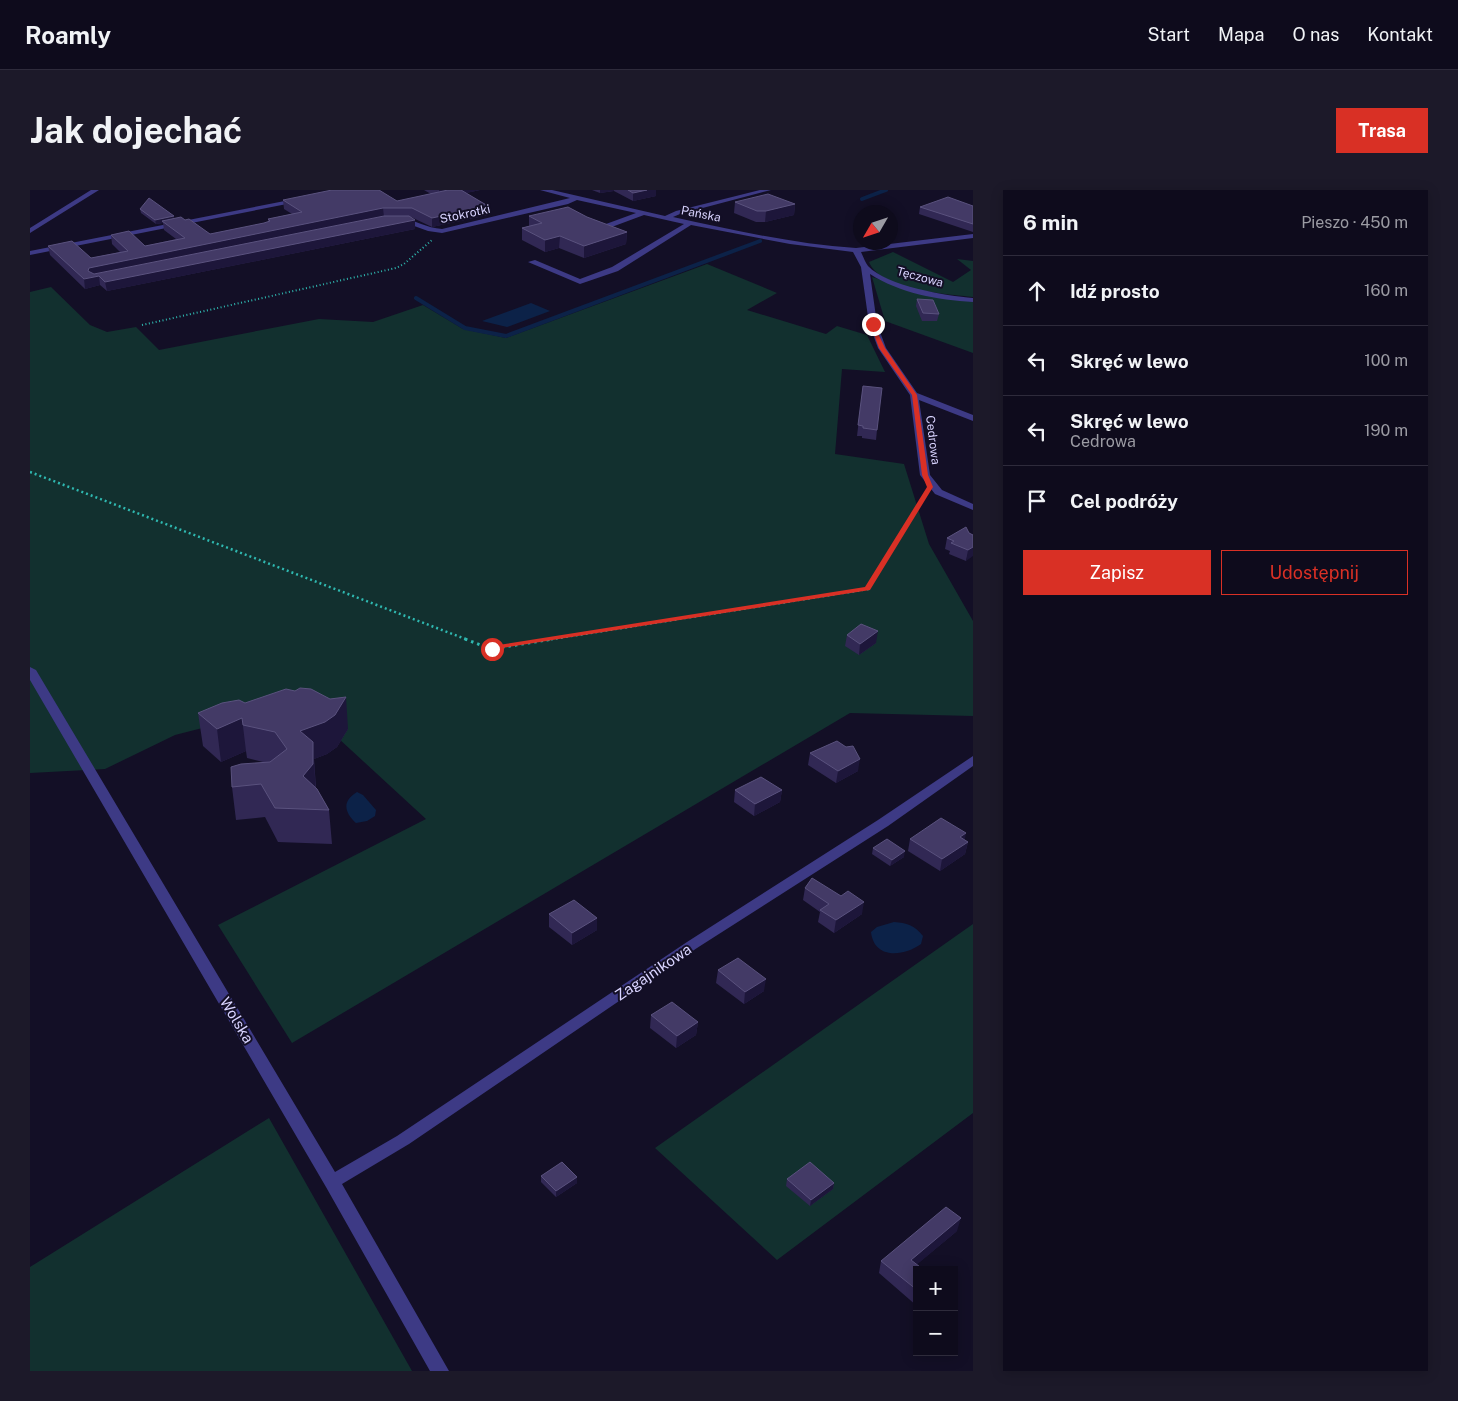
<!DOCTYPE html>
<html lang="pl">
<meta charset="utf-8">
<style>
:root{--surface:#0e0b1c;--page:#1c1929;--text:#f1f3f6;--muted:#9b9ba3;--line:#2e2b3b;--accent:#d93025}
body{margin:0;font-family:"Public Sans",sans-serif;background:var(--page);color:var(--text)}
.controls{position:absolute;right:15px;bottom:15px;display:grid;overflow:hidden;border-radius:0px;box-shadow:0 2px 12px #0003}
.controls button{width:45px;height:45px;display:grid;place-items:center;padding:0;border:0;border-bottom:1px solid var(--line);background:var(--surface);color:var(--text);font:25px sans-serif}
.compass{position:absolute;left:823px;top:15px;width:45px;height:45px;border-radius:50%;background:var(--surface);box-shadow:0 2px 12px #0003;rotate:231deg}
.stop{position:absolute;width:15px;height:15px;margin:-11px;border:4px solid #d93025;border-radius:50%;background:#fff}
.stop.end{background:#d93025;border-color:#fff;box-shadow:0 1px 5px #0008}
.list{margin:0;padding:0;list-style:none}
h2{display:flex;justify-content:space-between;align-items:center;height:65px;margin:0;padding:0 20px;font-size:21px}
h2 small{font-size:16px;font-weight:400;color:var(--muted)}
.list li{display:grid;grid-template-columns:32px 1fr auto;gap:15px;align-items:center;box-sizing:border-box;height:70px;padding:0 20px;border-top:1px solid var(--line)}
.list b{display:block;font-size:19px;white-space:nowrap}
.list p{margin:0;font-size:16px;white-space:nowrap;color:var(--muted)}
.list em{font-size:16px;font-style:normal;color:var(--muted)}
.actions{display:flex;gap:10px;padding:15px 20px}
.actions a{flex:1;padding:11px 0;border:1px solid var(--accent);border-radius:0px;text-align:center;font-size:18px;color:var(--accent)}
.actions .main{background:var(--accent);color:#fff}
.icon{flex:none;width:28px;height:28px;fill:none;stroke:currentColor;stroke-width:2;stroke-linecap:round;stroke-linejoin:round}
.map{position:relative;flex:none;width:943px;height:1181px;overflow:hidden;border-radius:0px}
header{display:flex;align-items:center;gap:30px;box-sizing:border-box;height:70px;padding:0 25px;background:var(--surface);border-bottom:1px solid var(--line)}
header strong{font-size:24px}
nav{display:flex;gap:28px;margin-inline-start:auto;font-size:18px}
.intro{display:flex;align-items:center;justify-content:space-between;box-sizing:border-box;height:120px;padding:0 30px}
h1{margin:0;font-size:35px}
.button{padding:12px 22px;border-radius:0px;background:var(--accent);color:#fff;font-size:18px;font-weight:700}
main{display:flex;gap:30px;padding:0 30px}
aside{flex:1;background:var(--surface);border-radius:0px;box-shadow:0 2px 12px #0003}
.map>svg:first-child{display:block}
.green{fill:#12302f}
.water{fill:#0c2248}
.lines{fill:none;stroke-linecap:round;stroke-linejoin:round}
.stream{stroke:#0c2248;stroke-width:4}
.path-far2{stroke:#2fb8b0;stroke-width:2;stroke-dasharray:1 2.5;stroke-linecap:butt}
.path-far1{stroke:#2fb8b0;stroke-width:2.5;stroke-dasharray:2 3;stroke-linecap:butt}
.path{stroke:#2fb8b0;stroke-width:3;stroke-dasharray:2.5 4;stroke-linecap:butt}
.minor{fill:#3d3a85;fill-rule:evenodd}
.wall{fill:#312854}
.shaded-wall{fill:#1d163a}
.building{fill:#433a66;stroke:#5a527e}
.route{fill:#d93025}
.labels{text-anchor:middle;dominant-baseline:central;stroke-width:4;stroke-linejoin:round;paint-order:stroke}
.far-street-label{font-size:12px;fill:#d9d4ff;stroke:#130f26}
.street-label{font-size:15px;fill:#d9d4ff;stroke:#130f26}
</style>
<header>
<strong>Roamly</strong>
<nav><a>Start</a><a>Mapa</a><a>O nas</a><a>Kontakt</a></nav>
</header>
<div class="intro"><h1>Jak dojechać</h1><a class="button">Trasa</a></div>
<main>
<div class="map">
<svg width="943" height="1181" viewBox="0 0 943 1181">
<rect width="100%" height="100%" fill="#130f26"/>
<!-- green -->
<path class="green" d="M863,62l60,30 18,-12 -14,-11 16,2v36c-27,-3 -93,-7 -104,-35z
M677,74l70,29 -30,17 79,24 11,-8 30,9 18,37 -43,-3 -7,85 69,10 25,80 44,77v95l-123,-3 -558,330 -74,-118 208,-106 -126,-116 -125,32 -70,34 -75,4v-481l21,-5 39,38 17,7 29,-5 23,23 160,-31 54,3 50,-17 40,24 43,9z
M842,87l65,20 36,4v52l-88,-32z
M943,734v189l-196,147 -122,-112z
M239,928l143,253h-382v-104z"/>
<!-- water -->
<path class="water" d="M501,113l19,8 -43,16 -25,-6z
M327,602l6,3 13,15 -1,6 -8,5 -11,2c-12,-11 -14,-22 1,-31z
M864,732c13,1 20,3 29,14l-2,8c-18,13 -47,15 -50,-12l6,-5z"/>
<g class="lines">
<!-- stream -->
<path class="stream" d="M832,9l24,-9
M386,108l49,30 41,8 254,-95"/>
<!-- path-far2 -->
<path class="path-far2" d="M112,135l254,-57 8,-4 28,-24"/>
<!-- path-far1 -->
<path class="path-far1" d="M0,282l438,168
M516,450l322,-51 57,-94"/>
<!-- path -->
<path class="path" d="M435,449l26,10 62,-10"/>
<!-- minor -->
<path class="minor" d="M61,0h8l-69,43v-5z
M510,0h12l113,26 11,-5 84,-21h11l-91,24 -7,3c60,13 121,27 183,31l117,-14v4l-112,14c2,4 4,10 7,14 19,20 78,30 105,32v4c-35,-2 -74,-9 -103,-28l7,50 9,24 31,45 56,22v6l-54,-21 11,75 12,15 31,14v6l-38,-16 -15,-19 -10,-80 -32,-47 -9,-24 -8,-57 -8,-15 -63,-8 -99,-19 -73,46 -38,13 -52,-22 7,-2 45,19 32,-12 72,-43 -40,-9 -35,13h-3v-4l30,-11 -59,-13 -9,4 -126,29 -14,-2 -33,-12 4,-2c15,3 28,11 43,12l128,-31z
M270,8l2,1v2l-272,54v-4z
M0,477l6,3 299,502 62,-36 290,-194 191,-122 95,-64v10l-85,60 -191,122 -288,196 -67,40 107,187h-19l-104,-184 -296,-507z"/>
</g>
<!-- wall -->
<path class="wall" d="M394,0h56l-14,3 22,22 -56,12 -21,-10 4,12 -308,62 -7,-6 -15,4 -35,-34 -2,-9 43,12 29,-6 -8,-8 -1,-9 34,11 31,-7 -12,-9 -1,-7 -7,1 -15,-11 -1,-4 34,7v3l11,1 25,14 54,-11 4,-1v-3l24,-5 -8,-5 -1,-9 114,1 34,-7z
M562,0h64v6l-23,5 -19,-10 -14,2z
M705,12l60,2 -1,11 -29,7h-9l-22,-9z
M943,16v26l-54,-18 1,-7z
M499,26l58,1 40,15 -1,12 -42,14 -25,-10 -14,4 -23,-12v-12l7,-2z
M887,109l22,15 -2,7h-15l-6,-15z
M833,196l14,44 -1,10 -14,-2v-2h-5z
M939,343l4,2 -7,26 -17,-7 1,-3 -5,-2 2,-11z
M817,445l29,8 -17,12 -14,-9z
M215,513l103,26 -11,18 -10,7 -13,5 2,29 13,22 3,34 -54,-2 -13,-25 -29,3 -4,-33 35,-24 -20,-5 -1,-7 -25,11 -18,-16 -5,-33z
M780,563l48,18 -22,12 -28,-18z
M705,600h47l-2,12 -26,14 -20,-14z
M880,649l55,1 3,2 -3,12 -25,17 -32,-20z
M843,658l31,9 -14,9 -18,-12z
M775,698l57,26 -28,19 -16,-11 2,-10 -17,-12z
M519,724l48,4v12l-25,15 -23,-18z
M688,780l46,21 -20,13 -28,-21z
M621,825l47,7 -2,13 -20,13 -26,-20z
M511,986l36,1v6l-21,14 -15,-15z
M757,989l47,4 -1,6 -23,17 -24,-20z
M927,1041l-40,33v42l-38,-33 2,-12z"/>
<!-- shaded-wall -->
<path class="shaded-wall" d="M409,0h41l-40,9z
M570,0h14v1l-14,2z
M617,0h9v6l-23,5v-8z
M765,14l-1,11 -29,7 1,-11z
M458,16v9l-56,12v-9z
M353,18l1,9 -285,59 1,9 -15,4 -1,-10 5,-11z
M144,26v4l-12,1 1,2 -7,1 -1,-4z
M385,30v9l-308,62 -2,-9z
M597,42l-1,12 -42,14v-12z
M530,46l-1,12 -14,4v-12z
M943,357v9l-7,5 2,-11z
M848,441l-2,12 -17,12 1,-11z
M316,507l2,32 -11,18 -10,7 -13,5 2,39 -10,11 -6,-78z
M212,528l4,33 -25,11 -4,-33z
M830,569l-2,12 -22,12 2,-12z
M752,600l-2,12 -26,14 1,-12z
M936,643l-2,11 4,-2 -3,12 -25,17 2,-12 18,-22z
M875,661l-1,6 -14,9 2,-6z
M834,712l-2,12 -28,19 2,-13z
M567,728v12l-25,15v-12z
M736,789l-2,12 -20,13 1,-12z
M668,832l-2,13 -20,13 1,-12z
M547,987v6l-21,14v-6z
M804,993l-1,6 -23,17 1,-6z
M931,1028l-4,13 -49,41 3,-12z"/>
<!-- building -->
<path class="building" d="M302,0h47l18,11 51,-11h13l27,16 -56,12 -20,-10h-29l-294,60 -1,3 6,3 290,-58h25l6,4 -310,62 -6,-6 -15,3 -36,-33 24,-5 19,17 37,-7 -17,-16 18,-4 16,15 40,-8 -23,-17 19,-4 4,3 4,-1 21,15 54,-11 6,-2 -2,-2 34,-7 -19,-12z
M598,0h19l-14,3z
M738,4l27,10 -29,7h-9l-22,-9z
M918,7l25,9v18l-53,-17z
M119,8l25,18 -19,4 -15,-11z
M538,17l19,10 40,15 -43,14 -24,-10 -15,4 -23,-12 20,-5 -13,-7z
M887,109l16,1 6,14 -16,-1z
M833,196l19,2 -5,42 -14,-2v-2l-5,-1z
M936,337l3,6 4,2v12l-5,3 -17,-7 3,-2 -7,-3z
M831,434l17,7 -18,13 -13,-9z
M270,498l11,1 19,10 16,-2 -11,18 -10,7 -25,9 13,11v22l-10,12 14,13 12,21 -54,-2 -14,-24 -29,3 -1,-20 10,-3 29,-2 17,-13 -12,-17 -32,-7 -1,-7 -25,11 -19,-16 24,-10 17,-3 6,3 41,-14 9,2z
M807,551l9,6 7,-1 7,13 -22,12 -28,-18z
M731,587l21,13 -27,14 -20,-14z
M911,628l25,15 -6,4 8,5 -26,17 -32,-20z
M857,649l18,12 -13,9 -19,-12z
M782,688l29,18 7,-5 16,11 -28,18 -16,-10 9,-6 -24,-16z
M544,710l23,18 -25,15 -23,-19z
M708,768l28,21 -21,13 -27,-22z
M642,812l26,20 -21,14 -26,-21z
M532,972l15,15 -21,14 -15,-15z
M780,972l24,21 -23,17 -24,-21z
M916,1017l15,11 -50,42 13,10h-7v20l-36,-29z"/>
<!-- route -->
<path class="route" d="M843,133l12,25 32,47 11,80 5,12 -63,103 -381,60 -1,-1 4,-3 373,-59 62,-100 -5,-12 -10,-80 -33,-47 -9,-24z"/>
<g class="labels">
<!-- far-street labels -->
<g class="far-street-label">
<text transform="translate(435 24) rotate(-12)">Stokrotki</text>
<text transform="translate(671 24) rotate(11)">Pańska</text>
<text transform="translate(890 87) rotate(15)">Tęczowa</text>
<text transform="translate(903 250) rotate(83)">Cedrowa</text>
</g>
<!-- street labels -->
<g class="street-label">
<text transform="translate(623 782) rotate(-34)">Zagajnikowa</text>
<text transform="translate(207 830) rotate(59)">Wolska</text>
</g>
</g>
</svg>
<div class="controls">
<button>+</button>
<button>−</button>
</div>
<svg class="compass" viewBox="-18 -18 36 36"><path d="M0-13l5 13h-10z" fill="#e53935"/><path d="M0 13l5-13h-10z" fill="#9b9ba3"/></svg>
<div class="stop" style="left:462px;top:459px"></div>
<div class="stop end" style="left:843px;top:134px"></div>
</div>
<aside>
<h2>6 min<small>Pieszo · 450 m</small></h2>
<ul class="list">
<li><svg class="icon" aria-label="ahead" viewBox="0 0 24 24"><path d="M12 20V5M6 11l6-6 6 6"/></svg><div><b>Idź prosto</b></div><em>160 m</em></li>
<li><svg class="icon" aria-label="left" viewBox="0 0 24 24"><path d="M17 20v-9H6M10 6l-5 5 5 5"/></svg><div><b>Skręć w lewo</b></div><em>100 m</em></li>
<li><svg class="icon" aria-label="left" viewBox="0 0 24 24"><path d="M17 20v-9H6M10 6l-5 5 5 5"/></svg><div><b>Skręć w lewo</b><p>Cedrowa</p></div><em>190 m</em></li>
<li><svg class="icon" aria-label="arrive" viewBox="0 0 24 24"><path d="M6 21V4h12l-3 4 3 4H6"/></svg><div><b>Cel podróży</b></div></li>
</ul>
<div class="actions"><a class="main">Zapisz</a><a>Udostępnij</a></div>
</aside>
</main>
